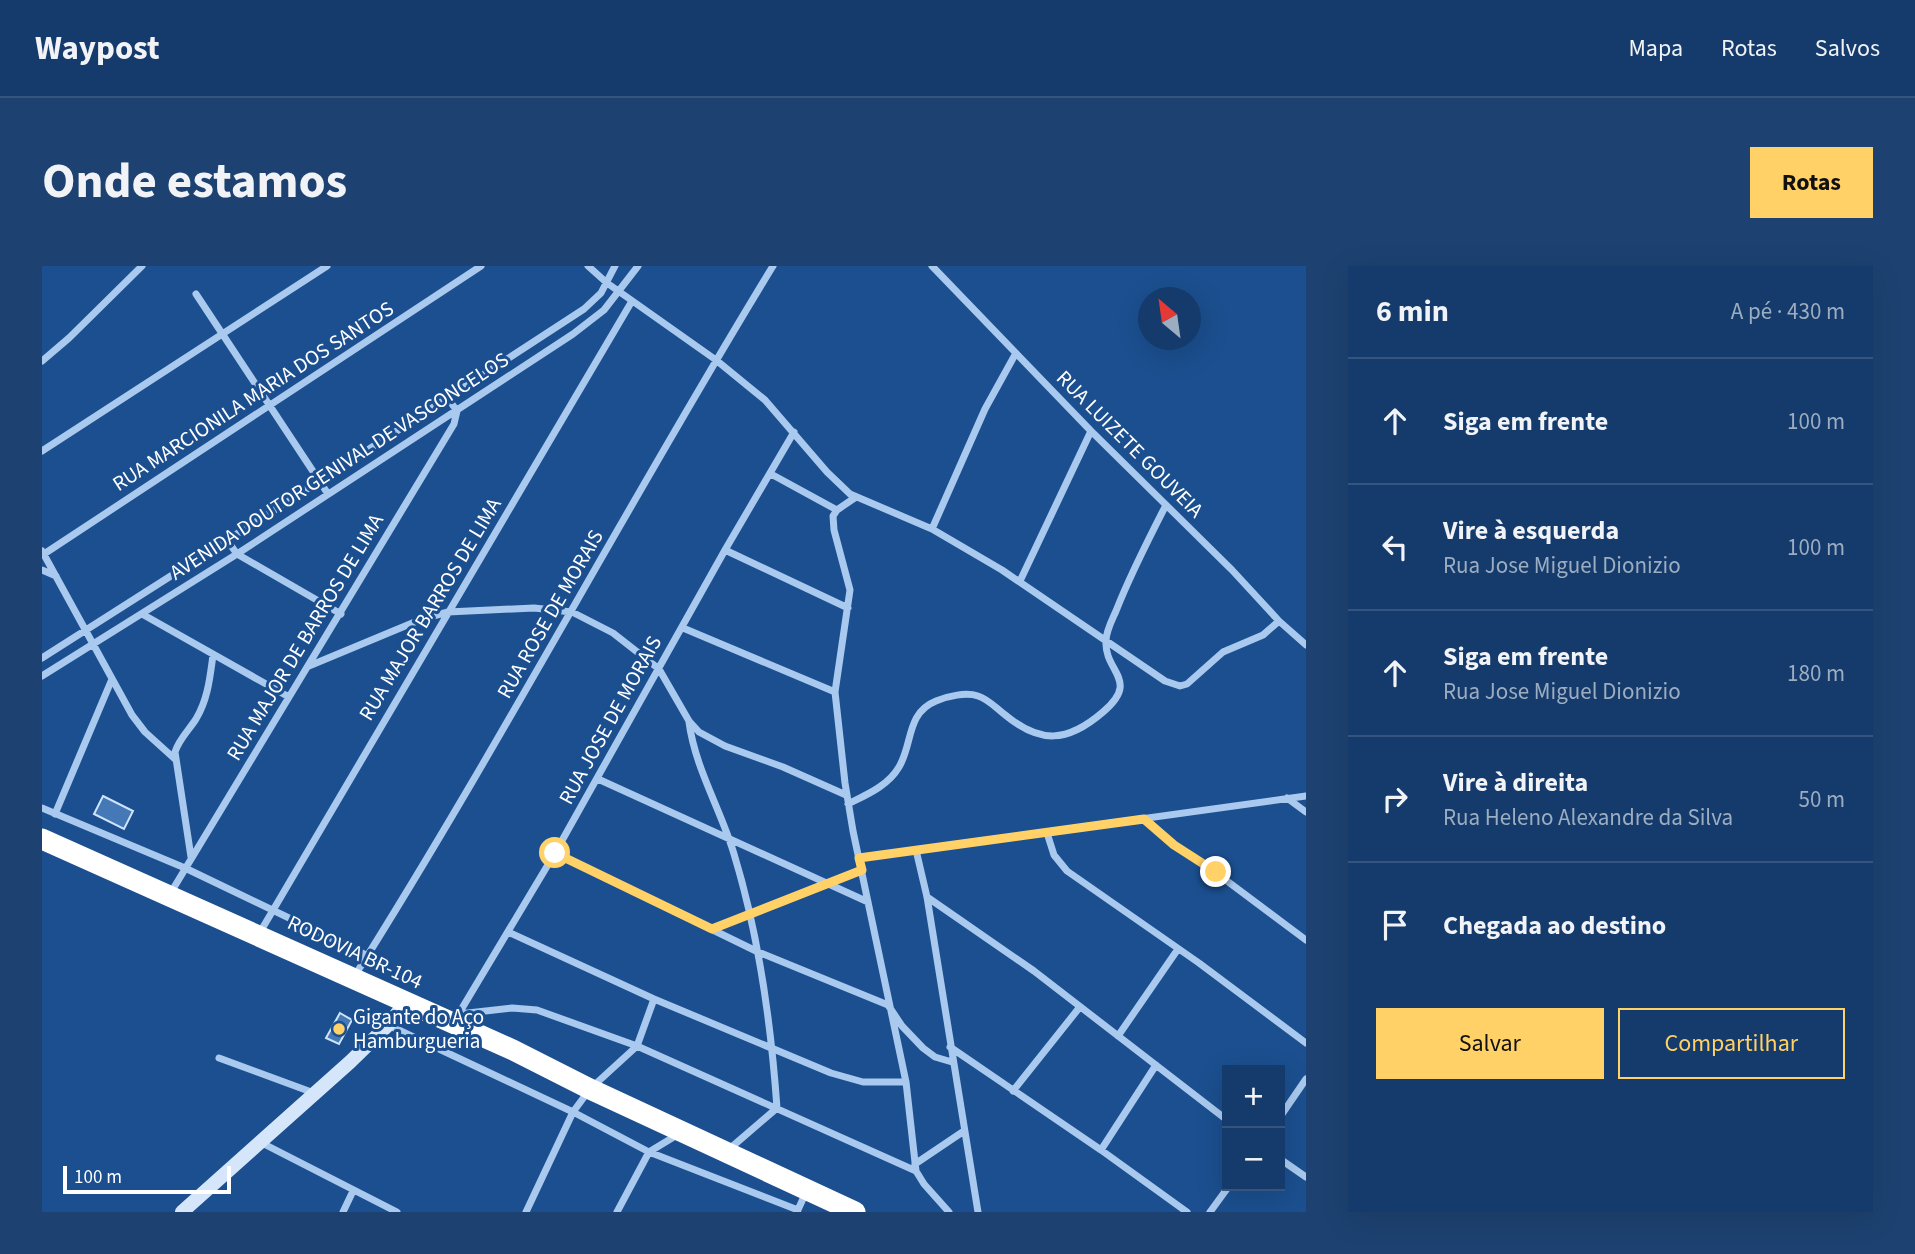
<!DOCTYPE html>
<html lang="pt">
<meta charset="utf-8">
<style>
:root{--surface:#143b6b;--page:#1d4271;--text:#f1f3f6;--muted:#9dadc1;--line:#33557e;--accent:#ffd166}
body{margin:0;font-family:"Source Sans 3",sans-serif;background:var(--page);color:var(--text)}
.controls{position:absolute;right:21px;bottom:21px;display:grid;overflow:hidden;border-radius:0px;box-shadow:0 7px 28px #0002}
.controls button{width:63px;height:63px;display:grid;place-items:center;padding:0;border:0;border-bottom:2px solid var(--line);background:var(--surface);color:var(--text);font:35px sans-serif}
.compass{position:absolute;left:1096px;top:21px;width:63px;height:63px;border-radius:50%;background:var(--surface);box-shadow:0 7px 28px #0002;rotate:331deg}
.scale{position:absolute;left:21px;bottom:18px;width:168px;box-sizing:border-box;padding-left:7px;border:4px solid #fff;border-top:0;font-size:19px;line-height:24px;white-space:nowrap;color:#fff;-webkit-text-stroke:5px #1b4f8f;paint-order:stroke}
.stop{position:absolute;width:21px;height:21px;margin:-16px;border:5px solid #ffd166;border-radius:50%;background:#fff}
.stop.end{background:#ffd166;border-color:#fff;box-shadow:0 2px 7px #0008}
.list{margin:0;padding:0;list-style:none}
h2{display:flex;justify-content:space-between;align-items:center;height:91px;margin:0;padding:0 28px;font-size:30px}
h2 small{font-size:23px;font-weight:400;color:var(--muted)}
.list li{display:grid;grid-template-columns:46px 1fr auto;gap:21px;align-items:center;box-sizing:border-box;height:126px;padding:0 28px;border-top:2px solid var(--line)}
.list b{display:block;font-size:26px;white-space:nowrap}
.list p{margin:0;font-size:23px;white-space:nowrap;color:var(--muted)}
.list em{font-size:23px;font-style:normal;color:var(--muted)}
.actions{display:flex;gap:14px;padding:21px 28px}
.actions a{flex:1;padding:16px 0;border:2px solid var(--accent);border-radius:0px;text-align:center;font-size:24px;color:var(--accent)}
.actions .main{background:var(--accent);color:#111}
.icon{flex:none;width:38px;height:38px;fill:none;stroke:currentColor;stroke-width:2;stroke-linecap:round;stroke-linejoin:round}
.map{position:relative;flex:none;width:1264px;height:946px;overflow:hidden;border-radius:0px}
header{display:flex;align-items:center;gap:42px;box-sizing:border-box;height:98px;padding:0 35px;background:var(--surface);border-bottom:2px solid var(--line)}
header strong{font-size:33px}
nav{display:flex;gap:38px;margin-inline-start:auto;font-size:24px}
.intro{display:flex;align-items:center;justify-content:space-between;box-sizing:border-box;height:168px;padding:0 42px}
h1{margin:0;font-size:49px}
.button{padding:18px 32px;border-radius:0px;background:var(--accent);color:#111;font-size:24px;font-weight:700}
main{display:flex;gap:42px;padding:0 42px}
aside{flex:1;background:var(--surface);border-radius:0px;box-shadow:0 7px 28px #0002}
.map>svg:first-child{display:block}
.building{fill:#4478b7;stroke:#cfe3fa;stroke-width:2}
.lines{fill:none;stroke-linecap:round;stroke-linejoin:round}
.street{stroke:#a9c9ee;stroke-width:7}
.secondary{stroke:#d6e6fa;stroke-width:14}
.highway{stroke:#fff;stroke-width:21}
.route{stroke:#ffd166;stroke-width:9}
.poi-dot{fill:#ffd166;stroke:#1b4f8f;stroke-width:2.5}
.labels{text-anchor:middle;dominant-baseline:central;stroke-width:6;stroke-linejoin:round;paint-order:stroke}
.street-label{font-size:21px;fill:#fff;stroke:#1b4f8f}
.poi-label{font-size:21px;fill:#fff;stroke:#1b4f8f;text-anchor:start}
</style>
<header>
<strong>Waypost</strong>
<nav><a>Mapa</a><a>Rotas</a><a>Salvos</a></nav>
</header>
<div class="intro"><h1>Onde estamos</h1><a class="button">Rotas</a></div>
<main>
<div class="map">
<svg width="1264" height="946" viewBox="0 0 1264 946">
<rect width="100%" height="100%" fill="#1b4f8f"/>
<!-- building -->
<path class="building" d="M61,530l30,15 -9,18 -30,-15z
M298,747l12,7 -13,24 -13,-6z"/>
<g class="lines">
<!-- street -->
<path class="street" d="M546,0l19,17 109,77 49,40 62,72 23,22 82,35 70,41 163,111 15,5 7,-2 36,-32 40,-17 16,-14
M890,0l159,165 141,139 47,51 27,24
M154,28l132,200
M0,95l27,-23 73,-72
M0,185l285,-185
M729,208l66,36
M814,231l-19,13 -4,6 1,14 16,60 -15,102 10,91 8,48 53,251 10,89 8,13 25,28
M890,263l53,-120 31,-56
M185,274l10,14 104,60
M683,284l123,58
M0,285l90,164 13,17 31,28
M2,288l437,-288
M0,304l14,6
M978,315l71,-150
M100,348l147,83
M641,362l152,64
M0,392l278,-177 264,-172 17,-16 14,-27
M267,400l113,-47 26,-7 86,-4 38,4 41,21 46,36 30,52 10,11 26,14 58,21 63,28
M0,410l195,-122 336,-220 31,-24 34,-44
M647,456c6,46 32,88 45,132 25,82 37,169 43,254l-50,43
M556,513l270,123
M1245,532l19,14
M806,538c18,-9 40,-18 51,-37 14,-23 7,-54 37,-66 12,-5 30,-9 42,-5 10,3 18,12 26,18 36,30 63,29 99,-2 38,-32 1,-40 3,-71 0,-10 6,-21 10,-30 14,-36 32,-71 50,-106
M0,542l143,60 183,88
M13,548l57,-135
M1102,553l30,26 33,21 99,74
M1005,567l7,22 13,16 132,92 107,80
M874,584l11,47 51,315
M513,587l201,98 132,54 14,21 21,22 12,9 17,5
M149,591l-16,-105c4,-13 14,-22 21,-33 12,-20 14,-42 17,-64
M817,592l447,-62
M128,628l284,-470 3,-13 -10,-14
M885,631l107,74 193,149
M670,663l150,-59
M466,666l146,67 177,74 32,9h43
M217,668l373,-633
M312,711c147,-233 275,-476 419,-711
M417,748l53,-6 25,2 100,36 279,125
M413,754l100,-167 170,-303 69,-118
M346,759l185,87 76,40 149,58
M1076,770l60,-87
M908,781l151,103 86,62
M177,792l95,35
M971,825l66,-83
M1238,851l26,-38
M218,876l137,70
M1059,884l55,-85
M1238,893l26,18
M873,898l49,-33
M301,946l10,-21
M484,946l47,-100 17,-23 47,-43 17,-47
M575,946l32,-60 28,-17
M755,946l10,-22
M1168,946l19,-26"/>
<!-- secondary -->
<path class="secondary" d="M140,946l168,-150 38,-37 18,-23"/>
<!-- highway -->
<path class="highway" d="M0,573l471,211 77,39 265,123"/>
</g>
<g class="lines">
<!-- route -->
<path class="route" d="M513,587l157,76 150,-59 -3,-12 285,-39 30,26 42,27"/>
</g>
<!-- markers -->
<circle class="poi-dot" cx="297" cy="763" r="7"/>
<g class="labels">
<!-- street labels -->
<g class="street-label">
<text transform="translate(211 130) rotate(-33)">RUA MARCIONILA MARIA DOS SANTOS</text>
<text transform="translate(1088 178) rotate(45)">RUA LUIZETE GOUVEIA</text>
<text transform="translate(297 200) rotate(-33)">AVENIDA DOUTOR GENIVAL DE VASCONCELOS</text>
<text transform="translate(388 343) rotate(-59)">RUA MAJOR BARROS DE LIMA</text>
<text transform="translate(508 348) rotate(-60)">RUA ROSE DE MORAIS</text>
<text transform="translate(263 371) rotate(-59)">RUA MAJOR DE BARROS DE LIMA</text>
<text transform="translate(568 454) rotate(-61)">RUA JOSE DE MORAIS</text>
<text transform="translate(313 686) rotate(25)">RODOVIA BR-104</text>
</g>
<!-- poi labels -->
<g class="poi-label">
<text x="311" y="751">Gigante do Aço<tspan x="311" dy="24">Hamburgueria</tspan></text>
</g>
</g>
</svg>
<div class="controls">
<button>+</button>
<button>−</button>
</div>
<svg class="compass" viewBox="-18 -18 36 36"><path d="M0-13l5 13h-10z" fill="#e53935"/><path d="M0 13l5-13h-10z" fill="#9dadc1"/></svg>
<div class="scale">100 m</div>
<div class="stop" style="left:513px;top:587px"></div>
<div class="stop end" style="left:1174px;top:606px"></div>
</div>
<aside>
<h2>6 min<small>A pé · 430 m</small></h2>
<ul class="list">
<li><svg class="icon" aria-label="ahead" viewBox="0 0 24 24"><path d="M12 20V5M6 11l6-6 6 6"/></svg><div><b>Siga em frente</b></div><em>100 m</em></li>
<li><svg class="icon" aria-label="left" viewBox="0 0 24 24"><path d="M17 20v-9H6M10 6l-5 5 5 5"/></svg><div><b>Vire à esquerda</b><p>Rua Jose Miguel Dionizio</p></div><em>100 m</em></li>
<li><svg class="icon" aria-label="ahead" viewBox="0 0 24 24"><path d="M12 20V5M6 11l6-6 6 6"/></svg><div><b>Siga em frente</b><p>Rua Jose Miguel Dionizio</p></div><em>180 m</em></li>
<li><svg class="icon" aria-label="right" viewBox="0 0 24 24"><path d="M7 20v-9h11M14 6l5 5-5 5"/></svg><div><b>Vire à direita</b><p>Rua Heleno Alexandre da Silva</p></div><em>50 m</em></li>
<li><svg class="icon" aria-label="arrive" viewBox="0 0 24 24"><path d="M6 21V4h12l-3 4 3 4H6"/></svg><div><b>Chegada ao destino</b></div></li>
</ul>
<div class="actions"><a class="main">Salvar</a><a>Compartilhar</a></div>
</aside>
</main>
